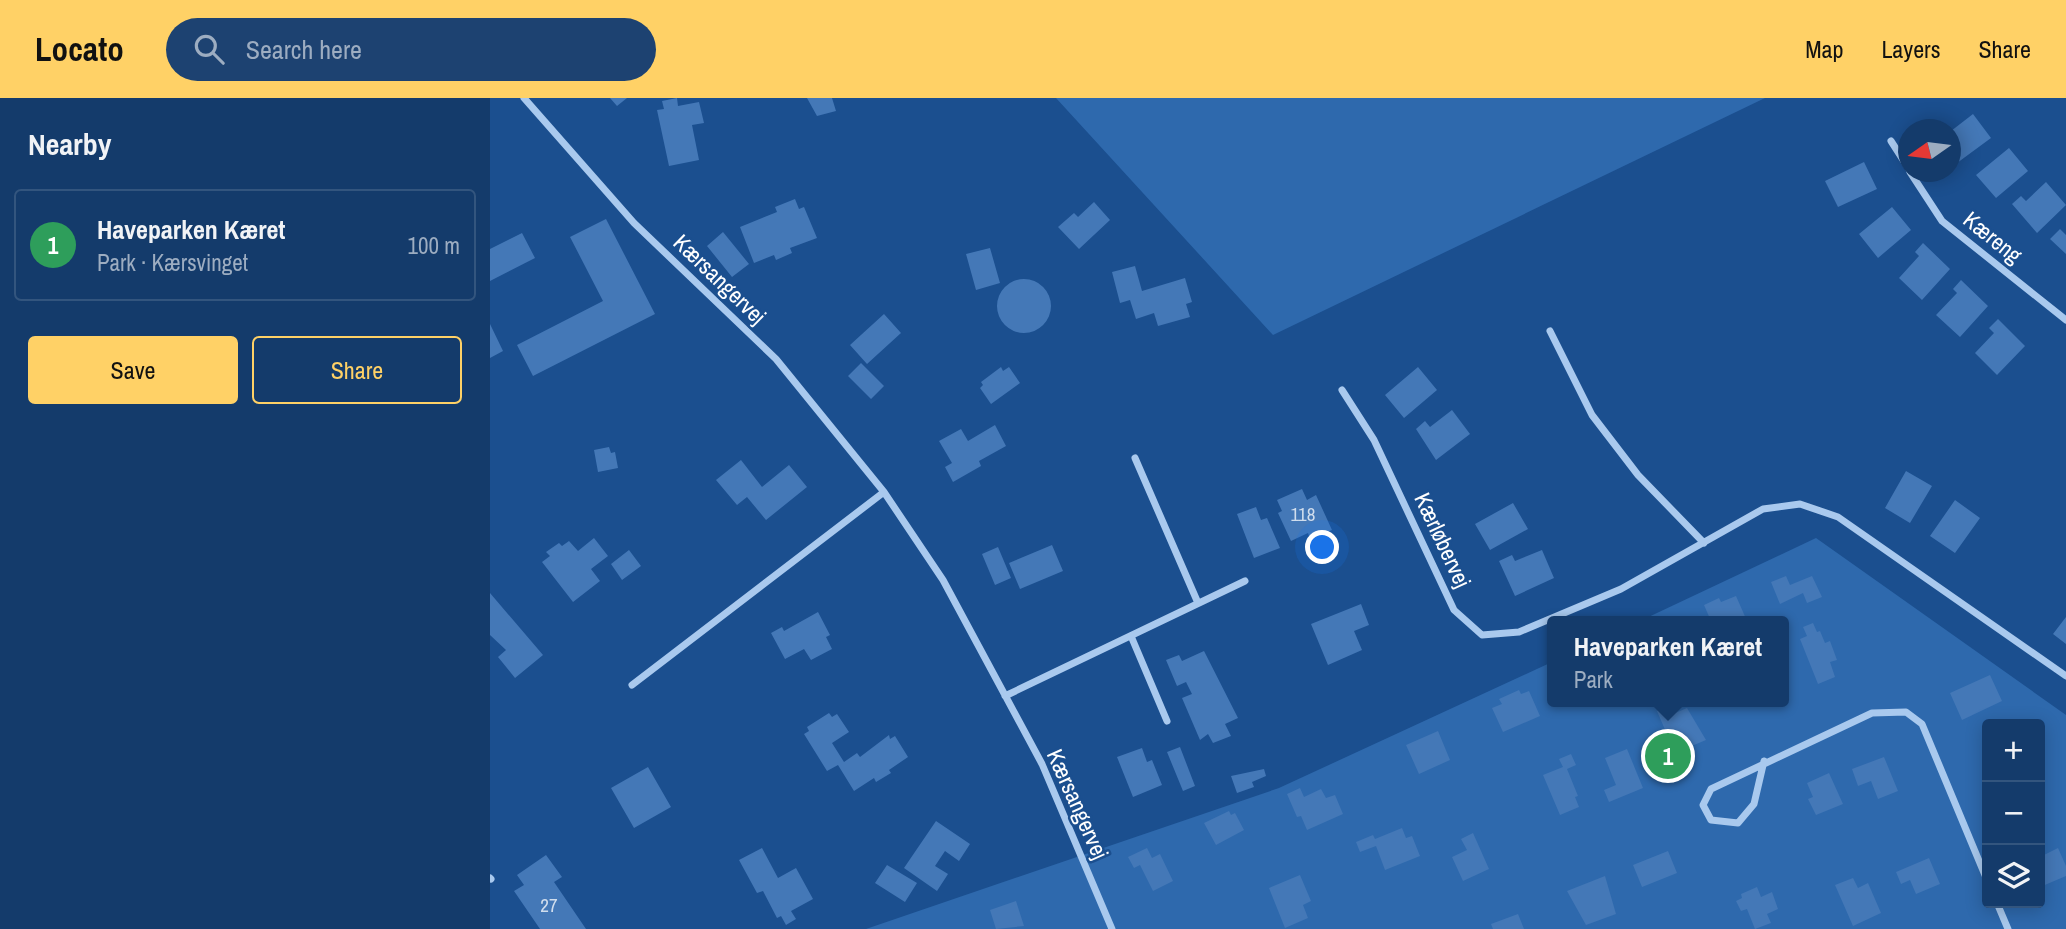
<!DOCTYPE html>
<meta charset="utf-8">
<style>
:root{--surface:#143b6b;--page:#1d4271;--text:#f1f3f6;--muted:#9dadc1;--line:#33557e;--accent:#ffd166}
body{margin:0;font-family:"Archivo Narrow",sans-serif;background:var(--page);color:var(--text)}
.controls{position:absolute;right:21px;bottom:21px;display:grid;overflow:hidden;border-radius:7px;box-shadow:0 4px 18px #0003}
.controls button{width:63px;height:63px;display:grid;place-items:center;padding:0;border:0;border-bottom:2px solid var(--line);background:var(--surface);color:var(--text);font:35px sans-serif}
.compass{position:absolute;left:1408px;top:21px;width:63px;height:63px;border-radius:50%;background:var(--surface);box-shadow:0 4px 18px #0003;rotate:256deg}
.you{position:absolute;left:833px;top:450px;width:24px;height:24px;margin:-18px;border:5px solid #fff;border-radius:50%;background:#1a73e8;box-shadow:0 0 0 10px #1a73e833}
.badge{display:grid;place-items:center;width:46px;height:46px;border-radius:50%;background:var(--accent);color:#fff;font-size:23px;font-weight:700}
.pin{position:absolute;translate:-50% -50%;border:4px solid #fff;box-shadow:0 2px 7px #0006}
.popup{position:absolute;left:1057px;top:518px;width:242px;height:91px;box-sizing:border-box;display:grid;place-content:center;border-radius:7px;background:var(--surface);filter:drop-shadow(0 2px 5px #0005);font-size:23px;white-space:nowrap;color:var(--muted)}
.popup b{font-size:26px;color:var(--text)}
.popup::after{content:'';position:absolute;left:50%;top:100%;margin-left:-14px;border:14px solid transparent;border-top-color:var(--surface)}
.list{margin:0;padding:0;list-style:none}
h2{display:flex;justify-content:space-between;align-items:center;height:91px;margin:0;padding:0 28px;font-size:30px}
h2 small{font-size:23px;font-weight:400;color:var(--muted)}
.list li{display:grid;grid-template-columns:46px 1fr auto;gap:21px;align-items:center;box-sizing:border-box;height:112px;margin:0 14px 14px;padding:0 14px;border:2px solid var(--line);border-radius:7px}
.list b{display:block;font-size:26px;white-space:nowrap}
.list p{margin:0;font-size:23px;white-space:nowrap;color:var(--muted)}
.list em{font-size:23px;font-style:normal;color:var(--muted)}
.actions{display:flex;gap:14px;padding:21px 28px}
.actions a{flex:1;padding:16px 0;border:2px solid var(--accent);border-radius:7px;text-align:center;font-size:24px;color:var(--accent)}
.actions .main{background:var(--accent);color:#111}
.icon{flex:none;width:38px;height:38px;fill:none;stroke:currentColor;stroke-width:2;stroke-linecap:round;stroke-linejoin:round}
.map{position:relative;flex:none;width:1576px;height:831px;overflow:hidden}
header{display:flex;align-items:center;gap:42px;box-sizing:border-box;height:98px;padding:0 35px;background:var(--accent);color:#111}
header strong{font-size:33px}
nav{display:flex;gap:38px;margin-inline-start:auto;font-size:24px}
.search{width:490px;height:63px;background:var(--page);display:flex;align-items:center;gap:18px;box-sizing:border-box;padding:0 24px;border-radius:38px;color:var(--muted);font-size:26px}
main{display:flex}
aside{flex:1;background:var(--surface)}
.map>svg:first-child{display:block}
.green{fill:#2e69ad;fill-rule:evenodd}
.building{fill:#4478b7}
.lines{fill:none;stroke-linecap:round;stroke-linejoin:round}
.street{stroke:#a9c9ee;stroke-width:7}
.labels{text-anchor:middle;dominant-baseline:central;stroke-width:5;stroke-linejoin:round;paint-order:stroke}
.number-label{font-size:19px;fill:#d0dded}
.street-label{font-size:23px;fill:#fff;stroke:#1b4f8f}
</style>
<header>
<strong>Locato</strong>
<div class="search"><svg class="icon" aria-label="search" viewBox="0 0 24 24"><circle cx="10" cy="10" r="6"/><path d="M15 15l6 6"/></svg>Search here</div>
<nav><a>Map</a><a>Layers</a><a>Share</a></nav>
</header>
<main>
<aside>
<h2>Nearby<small></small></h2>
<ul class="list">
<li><span class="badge" style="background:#2e9e5b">1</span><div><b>Haveparken Kæret</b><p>Park · Kærsvinget</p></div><em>100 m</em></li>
</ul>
<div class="actions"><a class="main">Save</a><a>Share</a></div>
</aside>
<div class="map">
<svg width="1576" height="831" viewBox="0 0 1576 831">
<rect width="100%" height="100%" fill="#1b4f8f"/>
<!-- green -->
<path class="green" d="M566,0h709l-492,237z
M1326,440l250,177v214h-1200l413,-141 273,-126v40h232v-81h-144zM1497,626h53v179h-53z"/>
<!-- building -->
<path class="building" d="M120,0h17l-10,8z
M187,0l1,8 21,-4 5,21 -12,2 7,35 -30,6 -12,-56 7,-1 -2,-8z
M317,0h25l4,13 -19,5z
M1483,16l18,24 -34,25 -6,-9v-23z
M1519,50l19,23 -32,27 -20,-23z
M1374,64l13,27 -39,18 -13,-26z
M1556,84l20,23 -29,28 -25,-29 9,-8 5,5z
M305,101l4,10 5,-2 13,31 -27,10 2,5 -16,7 -2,-5 -20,8 -14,-36 37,-15 -2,-5z
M604,104l16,18 -31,29 -21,-22 16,-14 4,4z
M1402,109l19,23 -33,28 -19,-24z
M116,121l49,95 -122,62 -16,-31 86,-44 -33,-64z
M1570,131l6,6v19l-16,-15z
M233,134l26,32 -17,13 -25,-31z
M32,135l13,25 -45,23v-32z
M1433,145l27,26 -28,31 -23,-22 20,-22 -4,-4z
M500,150l10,35 -24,7 -10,-36z
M645,168l7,25 43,-13 7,24 -6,2 4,13 -32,9 -4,-13 -18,6 -6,-19 -10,3 -8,-31z
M507 208a27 27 0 1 1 54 0a27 27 0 1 1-54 0Z
M1471,182l27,26 -28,31 -24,-22 21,-22 -4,-4z
M394,216l17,19 -34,31 -17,-19z
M1508,221l27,27 -28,29 -22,-22 19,-20 -5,-5z
M0,226l13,27 -13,7z
M371,265l23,23 -13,13 -23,-23z
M511,269l2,4 6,-4 11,16 -29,21 -11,-16 3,-3 -2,-3z
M928,269l19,23 -33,28 -19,-23z
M962,312l18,24 -34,26 -20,-31 9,-8 5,6z
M505,327l11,21 -27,15 2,5 -28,16 -8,-15 7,-4 -13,-22 22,-12 7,12z
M119,349l2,6 4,-1 3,16 -20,4 -4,-22z
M251,362l21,27 27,-22 18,22 -41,33 -19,-23 -10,8 -21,-25z
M1416,373l26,15 -22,37 -25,-15z
M812,391l5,11 9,-5 16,35 -22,9 -2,-6 -17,8 -13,-28 4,-2 -5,-11z
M1465,402l25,18 -25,35 -25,-17z
M1023,405l15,26 -38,21 -15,-26z
M766,409l5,13 6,-2 13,30 -26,10 -17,-44z
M104,440l14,18 -17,13 9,12 -27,21 -31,-40 8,-6 -4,-4 13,-9 3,3 7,-5 9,10z
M562,447l11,26 -43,18 -11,-26z
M508,449l13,31 -16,7 -13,-31z
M139,452l12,16 -19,14 -11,-16z
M1052,452l12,28 -39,18 -16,-35 13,-6 3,6z
M1296,478l4,9 22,-9 10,21 -15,6 -4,-10 -23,11 -9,-22z
M0,495l53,62 -28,23 -17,-21 8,-7 -16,-15z
M1246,498l11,25h-36l-7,-16 15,-7 2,4z
M871,506l8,21 -15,6 8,19 -34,15 -17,-41z
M328,514l12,23 -4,2 6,12 -21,11 -7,-11 -19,10 -14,-26 11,-6 2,4z
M1576,519v27l-13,-10z
M1323,525l4,9 3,-1 5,12 5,-2 7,19 -7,2 5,15 -17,7 -18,-45 7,-3 -4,-9z
M714,553l34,67 -13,6 6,12 -18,7 -5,-9 -8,6 -18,-42 10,-4 -6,-12 -9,4 -11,-26 13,-5 3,6z
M1500,577l12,26 -40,19 -12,-27z
M1029,592l2,4 8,-3 11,25 -37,16 -11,-24 10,-4 -3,-5z
M1179,608l4,8 14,-6 19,32 -31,13 -18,-42z
M339,615l3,4 5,-3 12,18 -17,11 12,19 13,-9 3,4 29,-22 1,4 5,-3 13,21 -19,13 2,3 -15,9 -2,-4 -20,13 -16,-26 -11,6 -23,-37 5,-3 -2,-4z
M948,633l12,29 -31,14 -13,-29z
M690,649l15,39 -12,5 -16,-39z
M652,650l5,14 5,-2 10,25 -29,12 -16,-40z
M1137,651l16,39 -34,14 -5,-12 12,-5 -11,-27z
M1081,656l5,11 -9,4 11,27 -3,1 4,10 -19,8 -17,-40 20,-8 -4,-8z
M1394,659l14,34 -20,8 -7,-18 -13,5 -6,-17z
M158,669l23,40 -37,21 -23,-40z
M774,671l2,7 -14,6 2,5 -17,6 -6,-17z
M1339,675l14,31 -27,11 -8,-16 5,-2 -6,-14z
M810,690l4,9 17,-8 5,9 9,-3 8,19 -36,16 -6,-14 -4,1 -10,-23z
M739,713l2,4 4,-2 9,17 -28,15 -12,-22z
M446,723l34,23 -11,17 -14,-10 -10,15 13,8 -11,17 -33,-23z
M912,730l4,10 6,-2 8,20 -35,14 -9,-24 -16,6 -4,-10 17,-7 2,4z
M983,735l16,36 -26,12 -11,-24 15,-7 -6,-11z
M272,750l16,30 18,-10 17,31 -22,12 5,8 -10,6 -5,-9 -4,2 -14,-27 -6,2 -18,-33z
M657,750l5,10 8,-4 13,27 -20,10 -13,-26 -6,3 -6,-11z
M1568,750l8,18v10l-26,11v-30z
M1178,753l9,22 -35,14 -9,-22z
M56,757l16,22 -8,5 32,47h-46l-26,-38 10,-6 -7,-10z
M1439,760l11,26 -24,10 -6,-14 -9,4 -5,-12z
M397,767l30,18 -12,19 -30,-19z
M810,777l11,26 -8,4 5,13 -23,10 -16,-40z
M1115,778l11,38 -30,11 -19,-34z
M1363,780l5,10 10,-5 13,30 -28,13 -18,-41z
M1267,789l4,10 11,-5 6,17 -11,5 4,9 -16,6 -8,-20 -6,2 -5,-10 6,-3 -1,-4z
M526,803l8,25 -28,3 -6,-19z
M1028,816l6,15h-31l-2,-5z"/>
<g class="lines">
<!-- street -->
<path class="street" d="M34,0l110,125 142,136 108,133 59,88 99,184 70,165
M1401,43l18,28
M1420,74l32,49 124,99
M1060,233l42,84 46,60 66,68
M852,292l32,50 80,170 28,25 37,-3 102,-43 142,-80 37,-5 38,13 228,159
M645,360l63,145
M641,538l36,85
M142,587l252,-193
M515,598l240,-115
M1274,663l-10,43 -16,19 -27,-3 -8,-15 8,-16 161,-76 34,-1 16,12 65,156
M0,780l1,1
M1507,805l11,26"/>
</g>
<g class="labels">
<!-- number labels -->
<g class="number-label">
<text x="813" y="416">118</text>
<text x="59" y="807">27</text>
</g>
<!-- street labels -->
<g class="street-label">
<text transform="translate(1503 139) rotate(39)">Kæreng</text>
<text transform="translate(230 181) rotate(44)">Kærsangervej</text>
<text transform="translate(953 442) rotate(65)">Kærløbervej</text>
<text transform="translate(588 706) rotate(66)">Kærsangervej</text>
</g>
</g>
</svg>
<div class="controls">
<button>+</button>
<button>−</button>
<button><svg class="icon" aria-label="layers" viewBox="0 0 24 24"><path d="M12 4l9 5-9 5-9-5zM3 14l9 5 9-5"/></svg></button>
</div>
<svg class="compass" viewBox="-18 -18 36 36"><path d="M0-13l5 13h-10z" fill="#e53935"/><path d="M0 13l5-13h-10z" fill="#9dadc1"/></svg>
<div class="you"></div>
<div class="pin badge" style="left:1178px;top:658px;background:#2e9e5b">1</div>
<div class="popup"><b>Haveparken Kæret</b>Park</div>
</div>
</main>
